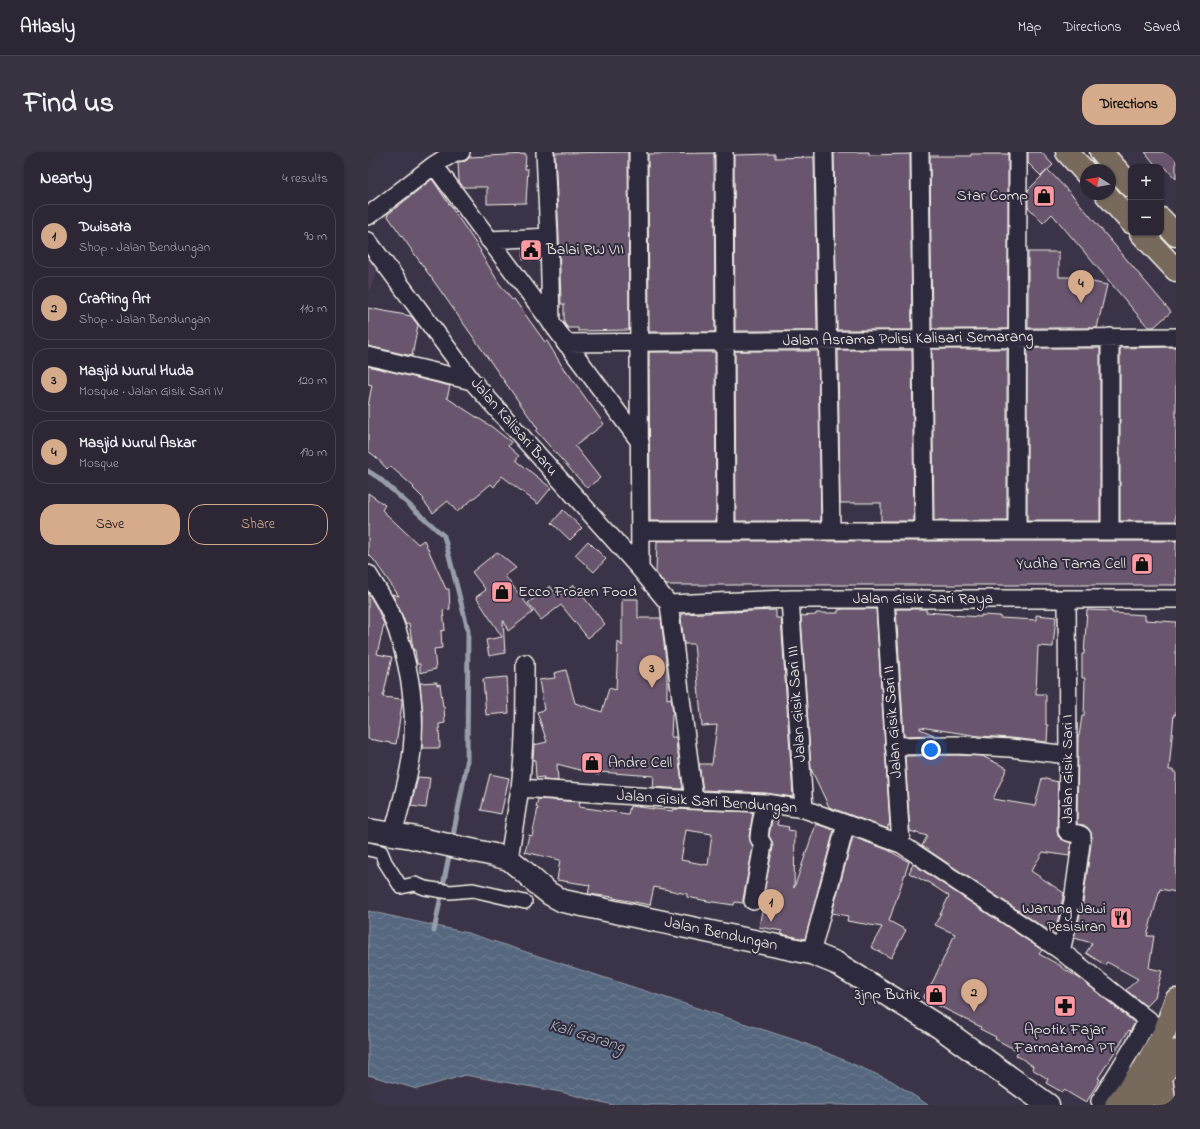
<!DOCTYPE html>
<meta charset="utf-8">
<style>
:root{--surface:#2c2635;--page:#383241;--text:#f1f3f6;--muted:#a6a5ad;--line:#484350;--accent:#d6ab8b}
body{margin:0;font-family:"Indie Flower",sans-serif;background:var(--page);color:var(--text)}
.controls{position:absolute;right:12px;top:12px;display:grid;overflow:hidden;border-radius:8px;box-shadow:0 1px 3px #0004}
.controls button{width:36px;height:36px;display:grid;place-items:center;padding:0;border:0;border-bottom:1px solid var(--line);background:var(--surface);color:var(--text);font:20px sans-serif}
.compass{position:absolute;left:712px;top:12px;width:36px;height:36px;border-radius:50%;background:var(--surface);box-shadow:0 1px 3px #0004;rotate:281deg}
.you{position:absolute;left:563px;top:598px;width:14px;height:14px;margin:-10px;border:3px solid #fff;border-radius:50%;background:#1a73e8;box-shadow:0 0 0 6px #1a73e833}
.badge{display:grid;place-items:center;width:26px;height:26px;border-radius:50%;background:var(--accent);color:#111;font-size:13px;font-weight:700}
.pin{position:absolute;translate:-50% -33px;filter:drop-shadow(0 1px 2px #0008)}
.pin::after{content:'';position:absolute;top:21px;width:14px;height:12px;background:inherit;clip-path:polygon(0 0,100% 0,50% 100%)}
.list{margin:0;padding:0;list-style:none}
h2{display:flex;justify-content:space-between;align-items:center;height:52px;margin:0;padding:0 16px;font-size:17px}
h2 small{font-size:13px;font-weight:400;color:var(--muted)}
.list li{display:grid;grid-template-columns:26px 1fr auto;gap:12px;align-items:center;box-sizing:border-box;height:64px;margin:0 8px 8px;padding:0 8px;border:1px solid var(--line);border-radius:16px}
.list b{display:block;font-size:15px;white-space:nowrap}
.list p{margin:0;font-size:13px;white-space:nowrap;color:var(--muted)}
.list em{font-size:13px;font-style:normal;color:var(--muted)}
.actions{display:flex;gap:8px;padding:12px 16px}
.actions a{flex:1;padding:9px 0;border:1px solid var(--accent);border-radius:16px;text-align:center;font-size:14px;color:var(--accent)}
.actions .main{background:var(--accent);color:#111}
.map{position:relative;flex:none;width:808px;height:953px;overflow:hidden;border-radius:16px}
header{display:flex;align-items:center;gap:24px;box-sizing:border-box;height:56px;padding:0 20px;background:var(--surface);border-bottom:1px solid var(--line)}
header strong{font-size:19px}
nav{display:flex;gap:22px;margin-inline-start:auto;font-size:14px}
.intro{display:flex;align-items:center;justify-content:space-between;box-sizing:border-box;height:96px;padding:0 24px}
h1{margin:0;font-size:28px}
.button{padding:10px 18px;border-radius:16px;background:var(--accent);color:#111;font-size:14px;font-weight:700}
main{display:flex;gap:24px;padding:0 24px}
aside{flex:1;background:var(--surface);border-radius:16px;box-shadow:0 1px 3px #0004}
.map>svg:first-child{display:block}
.built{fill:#493e53}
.water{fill:url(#water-waves);stroke:#959eaa}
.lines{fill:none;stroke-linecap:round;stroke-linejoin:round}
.stream{stroke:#959eaa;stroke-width:5}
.building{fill:#69566e;stroke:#f4f1e8;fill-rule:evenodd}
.pedestrian-casing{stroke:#f4f1e8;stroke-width:16}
.minor-casing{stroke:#f4f1e8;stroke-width:20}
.tertiary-casing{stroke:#f4f1e8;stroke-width:25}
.trunk-casing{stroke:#f4f1e8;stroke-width:25}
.pedestrian{stroke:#2f2a3d;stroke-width:13}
.minor{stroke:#2f2a3d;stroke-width:17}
.tertiary{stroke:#2f2a3d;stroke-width:22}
.trunk{stroke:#77695c;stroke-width:22}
.labels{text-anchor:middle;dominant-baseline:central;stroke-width:4;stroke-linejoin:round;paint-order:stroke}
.poi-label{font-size:16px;fill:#f4f1e8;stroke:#2f2a3d;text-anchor:end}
.street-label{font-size:16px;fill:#f4f1e8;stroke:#2f2a3d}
.water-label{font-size:17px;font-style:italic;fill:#acb3b9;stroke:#2f2a3d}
</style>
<header>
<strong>Atlasly</strong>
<nav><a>Map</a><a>Directions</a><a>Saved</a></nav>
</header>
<div class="intro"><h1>Find us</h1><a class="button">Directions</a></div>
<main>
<aside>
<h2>Nearby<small>4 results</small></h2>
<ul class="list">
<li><span class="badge">1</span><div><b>Dwisata</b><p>Shop · Jalan Bendungan</p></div><em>90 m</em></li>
<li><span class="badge">2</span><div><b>Crafting Art</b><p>Shop · Jalan Bendungan</p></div><em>110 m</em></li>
<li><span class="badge">3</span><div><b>Masjid Nurul Huda</b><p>Mosque · Jalan Gisik Sari IV</p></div><em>120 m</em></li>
<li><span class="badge">4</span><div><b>Masjid Nurul Askar</b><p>Mosque</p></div><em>190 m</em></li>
</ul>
<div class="actions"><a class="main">Save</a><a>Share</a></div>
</aside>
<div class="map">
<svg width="808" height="953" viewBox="0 0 808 953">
<defs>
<pattern id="water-waves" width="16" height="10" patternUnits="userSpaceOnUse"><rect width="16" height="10" fill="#556780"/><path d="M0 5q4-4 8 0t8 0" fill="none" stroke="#6e7d92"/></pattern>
</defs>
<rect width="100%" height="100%" fill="#3b3347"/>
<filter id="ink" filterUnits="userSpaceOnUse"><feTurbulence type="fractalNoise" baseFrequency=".025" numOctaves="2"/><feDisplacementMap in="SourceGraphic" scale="8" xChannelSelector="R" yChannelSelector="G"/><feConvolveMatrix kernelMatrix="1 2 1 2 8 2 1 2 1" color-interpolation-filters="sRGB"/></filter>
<g filter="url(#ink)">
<!-- built -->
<path class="built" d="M0,91l14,16 -14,35z"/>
<!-- water -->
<path class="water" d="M0,759l100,22 336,110 88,38 36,24h-315l-52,-13 -96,-17 -48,14 -49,-14z"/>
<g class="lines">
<!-- stream -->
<path class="stream" d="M0,319l11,7 65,58 24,94 -1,133 -15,78
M66,779l16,-80"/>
</g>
<!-- building -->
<path class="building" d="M260,0l1,178 -51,1v-3h-10l-4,-5v-19h-3l-2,-67 -4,-84z
M466,0h35v3l41,-1 2,176h-75z
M660,0h13l12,13 -12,11 -13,-13z
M777,0h31v27l-11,-12 -4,3v-3h-4z
M346,1l1,179h-66l-1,-178z
M158,2l-1,15h3l-2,34 -39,1v-17h-24l-4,-6 -1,-19 8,-1 4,-4z
M407,2v4l39,-1 3,174h-82l-1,-176z
M603,2h37v175h-76l-2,-173h41z
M680,18l26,27 97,115 -17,15h-6l-96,-113 -9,9 -15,-16v-17z
M64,27l49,72 -1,1 19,31 13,17 2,-1 31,43 2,-1 18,30v-2l39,55 -29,22 25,32 -13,10 -51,-57 2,-2 -151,-214z
M156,96h15l1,13 -17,-2z
M660,100h31v25h10l38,8 -10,43h-69z
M0,156l43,8 7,9 -6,31 -44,-10z
M808,195v174h-56v-173z
M659,196h73v173h-73z
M564,197h75v172h-73z
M470,198h74l2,171h-33v-18h-41z
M367,199h83l3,170h-85z
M281,200h66l1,169h-66z
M0,214l82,20 -3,12 45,29 19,15 -3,4 11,10 -3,4 35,28 -13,16 -36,-28 -8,11 -3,-3 -34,28 -9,-11 -15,12 -10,-13 1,-1 -11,-11 1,-1 -24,-21 -3,3 -11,-12 -8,-6v-45l4,-21 -4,-1z
M0,341l17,12 -3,5 36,34 6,-4 22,49h3l1,20 -7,1 2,20 -4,1 1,17 -8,1 2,20 -16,4v-9h-3l-2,-14 -1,1 -1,-3 -4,-25 -3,2 -6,-15 -8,-16 7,2 -25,-36 -6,-6z
M195,358l19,18 -12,12 -18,-17z
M220,389l18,18 -12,13 -19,-17z
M289,389h519v44h-510l-10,-12z
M129,400l19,16 -11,8 28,36 -25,19 -4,-10h-1l2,32 -16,3 -3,-16 16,-3 -26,-40 10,-7 -14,-18z
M206,433l31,39 -17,14 -27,-33 -20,15 -13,-17 22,-17 8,10z
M0,441l9,15 7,16 -7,30 15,3 -9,40 19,2v5l-6,40 -28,-5z
M254,447h16v19h23l6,51v30l4,-1 2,16h-1l-1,23h5l1,16h1l5,36 -30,-2 1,-11 -55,-4v3l-42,-11 1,17 -15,-1 1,-3 -8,1 -1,-18h-2v-2l1,-13 13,-3 -10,-30 7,-2 -5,-30 16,-2 -1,-5 12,-3 9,33 27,9 7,-24 7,2 2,-49 4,5z
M476,457h32l14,217 -2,-1v4l-59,-22 -18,-38 -10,-153 15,-1v-2h22v-3z
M528,457h30v3l25,2v1l30,2v-2l19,1v2l36,2v-5l20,2 -3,30 -15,-1 -2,48h10v31h2l-1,17 -36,-4 -32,-2 -59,-9v2l14,6 -30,1z
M408,458v8h5l12,179 -27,-4 -63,-3 -4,-26h13l5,-39 -15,1 -8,-82h-10l-3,-27h1l-1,-3z
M719,458l25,1v2l33,2v5l31,2v93l-2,-1 -5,56h4v2h3v120l-16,-3 -13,47h7l-5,32 13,3 -7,26 -9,9 -20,-16 12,-11 -31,-17 -2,3 -19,-12 6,-10 -18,-5 9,-36 9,-65 -1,-5 -3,-4 -4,-3 -7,-1 1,-88h1l3,-20h2l1,-38h-3v-24h2z
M139,525l2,36 -23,2 -3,-36z
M69,530v3l3,-1 3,23h1l1,16 -6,1 1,24h-18l1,-32 -3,-33z
M588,603l26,1 25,12 -14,31 42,7 7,-28 16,4 -1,49 1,5 3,3 10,4 -2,13 -26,-4 -12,19 33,22 -9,39 -2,-1 -1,2 -130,-87 5,-10 -17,-5 -5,-75z
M122,622l19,4 -8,36 -20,-4z
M50,625l12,1 -4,30 -15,-2z
M170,647l42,3 -1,5 49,7 2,-8 43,5 1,-2 79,3 -4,25 4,10 -10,52v4l-8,-1 -1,3 -21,-3 -26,-5v-3l-33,-7 -4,18 -37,-7 1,-1 -26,-3 2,-9 -33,-5 3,-20 -35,-8 4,-17 3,1 6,-28 -2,-1zM318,678l26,4 -4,31 -27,-5z
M405,662l6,1 -2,10 12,2 -1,3 7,1 -1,57 22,-64 18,6 -29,109 -24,-5 1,-3 -23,-4 4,-21h-2l12,-59 -1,-6 -3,-5z
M485,685l35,13 21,12 -20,59 17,9 -15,28 -20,-11 11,-20 -35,-6 1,-5 -16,-3z
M545,712l129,86 -3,4 22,12v1l21,13 53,43 -5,8 -1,-1 -31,48 2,1 -14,24 -22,-13 -2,2 -16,-9 2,-4 -16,-10 1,-3 -17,-11 2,-4 -23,-12 1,-2 -16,-8 1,-2 -58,-29 11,-19 21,-45 -20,-9 14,-29 -23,-15v1l-17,-9z"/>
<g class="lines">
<!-- pedestrian casing -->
<g class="pedestrian-casing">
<path id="pedestrian" d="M0,697l13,3 4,10 16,25 14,-3 10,4 25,4 23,-2 52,12"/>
</g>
<!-- minor casing -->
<g class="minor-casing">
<path id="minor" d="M177,0l4,85 2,86
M270,0l2,417
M356,0l2,379
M456,0l7,379
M552,0l4,379
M66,13l206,277
M0,64l66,-51 21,-13h6
M121,88l60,-3
M0,89l104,140 168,188 29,35
M742,185v194
M197,191l611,-6
M0,204l104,25
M272,379h536
M649,379l1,-379
M0,422c8,13 17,26 23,40 17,41 26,92 21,137 -3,28 -12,56 -19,83
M422,447l14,210
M517,447l16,245
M301,452l121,-5h386
M301,452l25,196
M526,594l62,-1 54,3 58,7
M152,636c5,-41 5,-83 5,-125
M141,707l11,-71 174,12 71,3 39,6 42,15 55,20 160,107 93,74 11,6
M385,749l10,-56 -4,-7 1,-9 5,-26
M693,799l12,-50 9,-65c-4,-4 -11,-1 -15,-5l1,-76 -1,-156
M443,801l35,-129
M732,949l36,-59 12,-23"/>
</g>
<!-- tertiary casing -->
<g class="tertiary-casing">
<path id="tertiary" d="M0,678l43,7 83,18 15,4 11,9 20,18 10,8 13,7 248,52 25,10 105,65 107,77"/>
</g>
<!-- trunk casing -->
<g class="trunk-casing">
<path id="trunk" d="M699,0l19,21
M733,0l30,34
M738,42l25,28
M793,67l15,16
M773,81l35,37
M793,926l4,27
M748,953l28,-36 21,-38 11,-31
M771,953l22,-27 15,-27"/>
</g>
<!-- pedestrian -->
<use href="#pedestrian" class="pedestrian"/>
<!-- minor -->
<use href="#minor" class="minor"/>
<!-- tertiary -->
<use href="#tertiary" class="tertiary"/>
<!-- trunk -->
<use href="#trunk" class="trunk"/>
</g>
</g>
<!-- icons -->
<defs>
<g id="shop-square" transform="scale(1.15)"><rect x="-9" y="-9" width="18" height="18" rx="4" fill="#ff9aa2" stroke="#2f2a3d"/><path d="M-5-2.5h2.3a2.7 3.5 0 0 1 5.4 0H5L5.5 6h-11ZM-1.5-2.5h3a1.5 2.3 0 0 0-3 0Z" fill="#111"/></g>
<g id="civic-square" transform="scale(1.15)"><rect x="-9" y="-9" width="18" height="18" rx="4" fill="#ff9aa2" stroke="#2f2a3d"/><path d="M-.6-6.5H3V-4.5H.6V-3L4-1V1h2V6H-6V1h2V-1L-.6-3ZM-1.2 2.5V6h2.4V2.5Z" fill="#111"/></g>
<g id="restaurant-square" transform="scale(1.15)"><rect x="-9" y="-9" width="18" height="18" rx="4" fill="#ff9aa2" stroke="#2f2a3d"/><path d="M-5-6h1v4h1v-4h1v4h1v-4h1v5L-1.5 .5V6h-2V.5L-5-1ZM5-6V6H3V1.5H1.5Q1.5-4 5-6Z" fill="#111"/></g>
<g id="pharmacy-square" transform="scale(1.15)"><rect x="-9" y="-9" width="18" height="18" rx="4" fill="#ff9aa2" stroke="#2f2a3d"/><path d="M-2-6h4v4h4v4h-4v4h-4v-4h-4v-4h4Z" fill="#111"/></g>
</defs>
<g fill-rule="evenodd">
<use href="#shop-square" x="676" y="44"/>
<use href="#civic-square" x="163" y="98"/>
<use href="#shop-square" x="774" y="412"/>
<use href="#shop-square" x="134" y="440"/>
<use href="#shop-square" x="224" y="611"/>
<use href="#restaurant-square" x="753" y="766"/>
<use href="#shop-square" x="568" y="843"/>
<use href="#pharmacy-square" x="697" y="854"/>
</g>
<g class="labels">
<!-- poi labels -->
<g class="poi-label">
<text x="660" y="44">Star Comp</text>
<text x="178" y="98" text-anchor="start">Balai RW VII</text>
<text x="758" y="412">Yudha Tama Cell</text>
<text x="150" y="440" text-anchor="start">Ecco Frozen Food</text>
<text x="240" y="611" text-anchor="start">Andre Cell</text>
<text x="738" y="757">Warung Jawi<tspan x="738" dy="18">Pesisiran</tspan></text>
<text x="552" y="843">3jnp Butik</text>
<text x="697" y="878" text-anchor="middle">Apotik Fajar<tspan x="697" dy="18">Farmatama PT</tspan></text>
</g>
<!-- street labels -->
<g class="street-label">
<text transform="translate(540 187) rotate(-1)">Jalan Asrama Polisi Kalisari Semarang</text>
<text transform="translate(146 275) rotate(49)">Jalan Kalisari Baru</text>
<text x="555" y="447">Jalan Gisik Sari Raya</text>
<text transform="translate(429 552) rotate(-94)">Jalan Gisik Sari III</text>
<text transform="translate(525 570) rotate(-94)">Jalan Gisik Sari II</text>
<text transform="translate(700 617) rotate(-90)">Jalan Gisik Sari I</text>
<text transform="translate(339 650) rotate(4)">Jalan Gisik Sari Bendungan</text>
<text transform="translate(353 782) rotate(12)">Jalan Bendungan</text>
</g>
<!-- water labels -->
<g class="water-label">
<text transform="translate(219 884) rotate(17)">Kali Garang</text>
</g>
</g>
</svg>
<div class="controls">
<button>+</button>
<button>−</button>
</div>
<svg class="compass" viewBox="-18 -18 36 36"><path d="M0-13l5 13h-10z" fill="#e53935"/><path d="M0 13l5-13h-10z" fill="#a6a5ad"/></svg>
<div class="you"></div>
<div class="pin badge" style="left:403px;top:770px">1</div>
<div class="pin badge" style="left:606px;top:860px">2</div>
<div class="pin badge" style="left:284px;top:536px">3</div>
<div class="pin badge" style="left:713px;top:151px">4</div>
</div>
</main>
